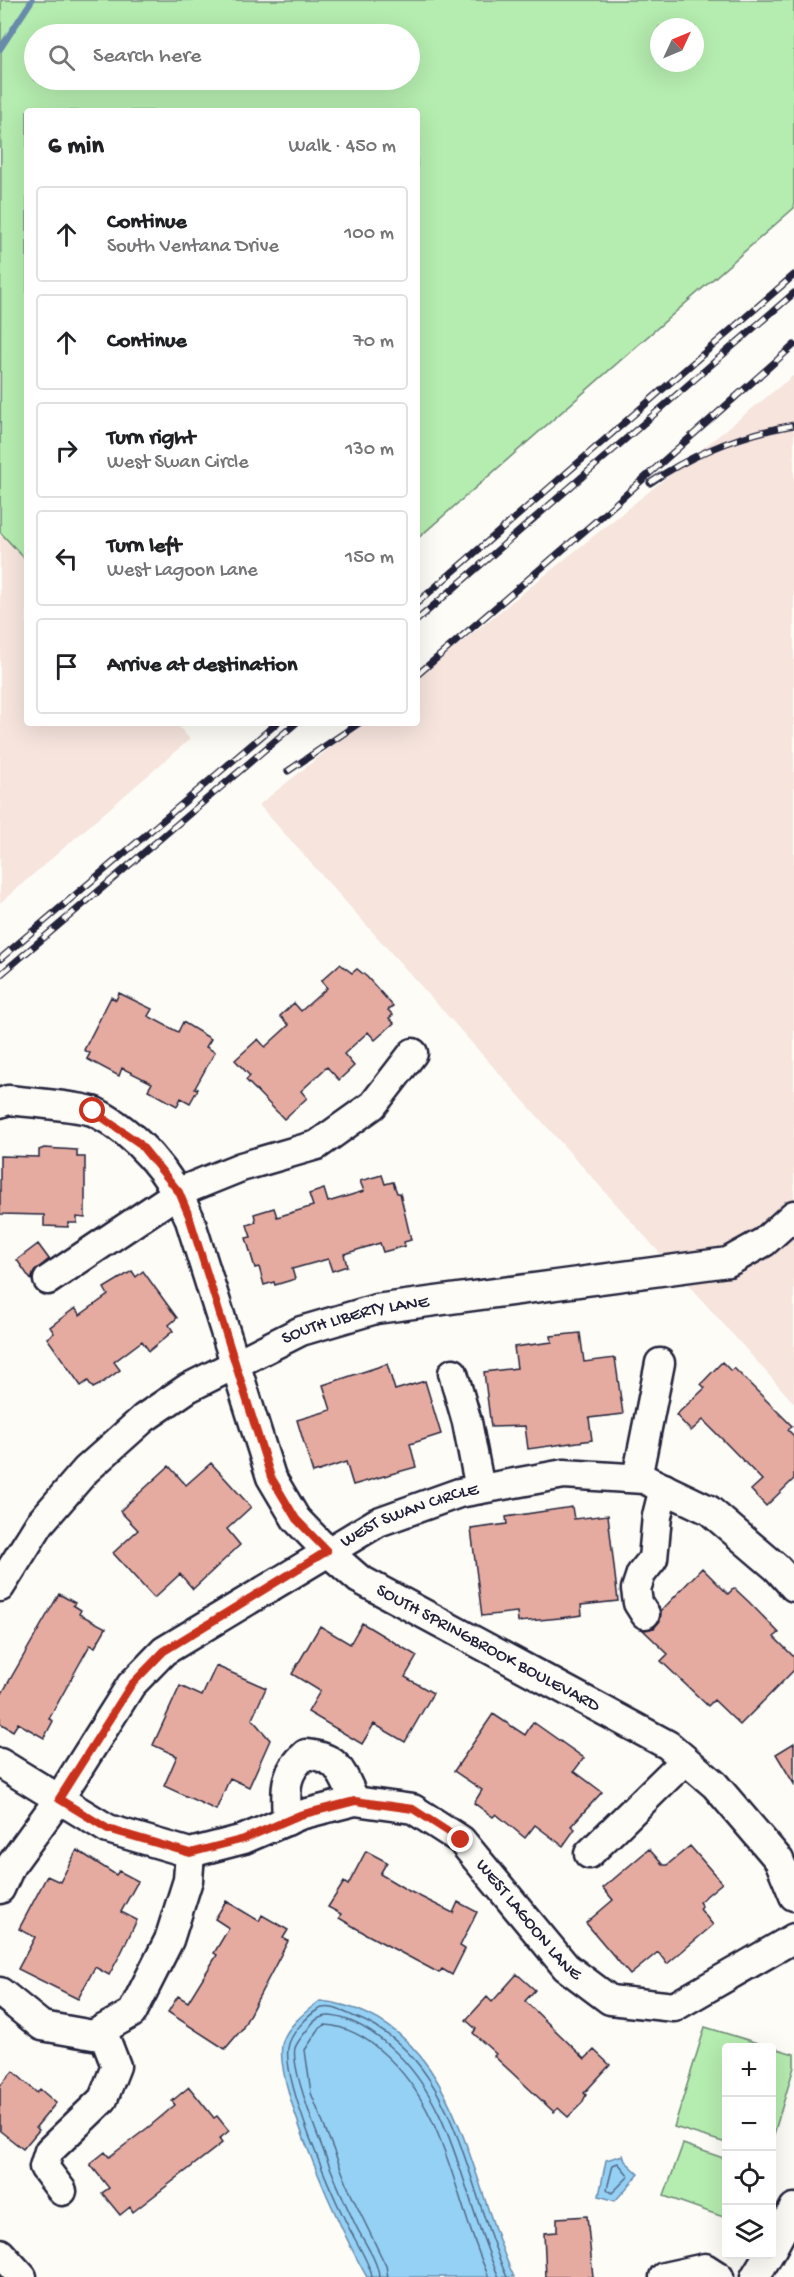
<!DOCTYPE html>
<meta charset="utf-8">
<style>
:root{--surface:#fff;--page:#f2f2f2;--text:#202124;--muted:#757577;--line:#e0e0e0}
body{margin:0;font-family:"Gochi Hand",sans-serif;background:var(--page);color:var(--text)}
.controls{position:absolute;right:18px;bottom:18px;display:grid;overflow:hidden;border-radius:6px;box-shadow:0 6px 24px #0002}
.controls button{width:54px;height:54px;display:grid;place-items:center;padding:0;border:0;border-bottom:2px solid var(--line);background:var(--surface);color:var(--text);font:30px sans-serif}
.compass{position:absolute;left:650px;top:18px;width:54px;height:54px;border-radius:50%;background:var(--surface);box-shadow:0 6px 24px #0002;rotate:46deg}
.stop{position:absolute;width:18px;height:18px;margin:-14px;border:4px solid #c8321e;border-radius:50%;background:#fff}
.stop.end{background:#c8321e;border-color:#fff;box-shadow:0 2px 6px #0008}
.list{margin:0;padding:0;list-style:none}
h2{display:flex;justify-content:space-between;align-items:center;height:78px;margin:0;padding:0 24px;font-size:26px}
h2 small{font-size:20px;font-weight:400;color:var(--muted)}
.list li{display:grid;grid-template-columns:39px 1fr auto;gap:18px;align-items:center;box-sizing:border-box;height:96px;margin:0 12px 12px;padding:0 12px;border:2px solid var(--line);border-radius:6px}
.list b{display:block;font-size:22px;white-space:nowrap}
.list p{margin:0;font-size:20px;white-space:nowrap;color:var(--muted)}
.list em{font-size:20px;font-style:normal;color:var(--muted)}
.icon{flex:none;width:33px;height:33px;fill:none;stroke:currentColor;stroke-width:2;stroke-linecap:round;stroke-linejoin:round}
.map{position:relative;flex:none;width:794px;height:2277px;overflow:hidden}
.search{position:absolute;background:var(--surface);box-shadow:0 6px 24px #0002;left:24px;top:24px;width:396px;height:66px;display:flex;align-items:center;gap:15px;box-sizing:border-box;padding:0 21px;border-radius:33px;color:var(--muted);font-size:22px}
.panel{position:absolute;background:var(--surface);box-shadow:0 6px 24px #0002;left:24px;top:108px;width:396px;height:618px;border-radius:6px}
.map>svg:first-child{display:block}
.built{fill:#f6e4dd}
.green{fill:#b5ecaf;stroke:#6c8775;stroke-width:1.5;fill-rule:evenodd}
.water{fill:#95d1f5;stroke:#678bab;stroke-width:1.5}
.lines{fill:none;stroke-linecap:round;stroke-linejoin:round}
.shore{stroke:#506885;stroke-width:1.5}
.stream{stroke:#678bab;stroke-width:6}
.building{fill:#e5aba1;stroke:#22223b;stroke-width:1.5}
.minor-casing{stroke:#22223b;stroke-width:33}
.minor{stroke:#fdfcf7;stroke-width:28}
.rail-casing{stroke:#22223b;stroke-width:7}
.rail{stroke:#fdfcf7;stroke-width:4.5;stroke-dasharray:14;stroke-linecap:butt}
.route{stroke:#c8321e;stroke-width:8}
.labels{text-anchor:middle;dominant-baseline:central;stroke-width:4.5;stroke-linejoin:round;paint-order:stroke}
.street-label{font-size:18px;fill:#22223b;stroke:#fdfcf7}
</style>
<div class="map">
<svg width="794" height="2277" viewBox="0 0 794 2277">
<rect width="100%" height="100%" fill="#fdfcf7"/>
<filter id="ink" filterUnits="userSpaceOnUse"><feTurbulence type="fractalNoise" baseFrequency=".0167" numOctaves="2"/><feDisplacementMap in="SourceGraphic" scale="12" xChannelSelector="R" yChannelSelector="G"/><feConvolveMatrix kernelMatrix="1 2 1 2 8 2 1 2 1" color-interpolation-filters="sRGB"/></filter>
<g filter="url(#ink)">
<!-- built -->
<path class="built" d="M794,375v1028l-535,-598 102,-82h56v-45z
M0,532l27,29v162h148l15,16 -190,164z"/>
<!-- green -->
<path class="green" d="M1,0h793v208l-377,331v-428h-390v450l-27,-29zM659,27h36v36h-36zM34,34h376v46h-376z
M705,2027l89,27v13l-22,74v-93h-46v95l-52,-16z
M683,2144l43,15v59l-62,-22z"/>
<!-- water -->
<path class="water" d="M320,2001c138,15 147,177 194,276h-147c-24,-40 -92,-190 -85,-232 2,-16 25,-35 38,-44z
M623,2155l2,6 14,13 -24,27 -16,-5 7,-36z"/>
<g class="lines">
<!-- shore -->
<path class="shore" d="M618,2163l11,13 -17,17 -5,-4 6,-24z
M372,2277c-2,-14 -19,-40 -25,-53 -17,-34 -64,-142 -59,-176 2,-14 19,-32 31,-39 10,-5 25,3 34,7 106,40 112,172 154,261
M379,2277c-1,-17 -17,-38 -24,-53 -14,-29 -66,-149 -60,-176 2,-6 9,-14 13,-19 5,-8 12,-14 22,-13 22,2 43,16 59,30 68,59 73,154 110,231
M388,2277l-2,-11 -35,-72 -40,-101 -6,-43 14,-21 6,-4c21,1 42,13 57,27 67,58 71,149 107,225"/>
<!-- stream -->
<path class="stream" d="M0,49l32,-49"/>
</g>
<!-- building -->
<path class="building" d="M340,964l12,9 5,-4 10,8 26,29 -5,4 5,5 -4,3 5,5 -19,17 -7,-8 -24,22 10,12 -15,14 -12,-13 -26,24 6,7 -23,21 -38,-39 4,-4 -15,-16 23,-21 7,8 24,-22 -9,-9 14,-13 7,8 26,-23 -6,-7z
M119,993l33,16 -4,7 30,16 5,-10 28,17 -5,8 9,5 -20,36 3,1 -8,14 -9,-5 -4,8 -29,-16 4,-7 -30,-15 -3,8 -32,-17 3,-6 -6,-3 27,-53 5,3z
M44,1148l33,2v7h8v61l-8,-1v6h-9v4l-24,-1v-11l-44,-1v-58l39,1v-7z
M382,1175l3,9 8,-2 4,11h3l11,47 -7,2 1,4 -22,6 -3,-9 -36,11 3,12 -15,5 -4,-12 -36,10 3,10 -20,6 -1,-3 -10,3 -5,-18 -4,1 -9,-30 5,-1 -4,-12 9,-3 -2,-8 20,-6 3,9 36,-11 -4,-12 15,-5 4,13 36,-11 -4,-10z
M38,1244l11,15 -15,13 -3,8 -14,-20z
M132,1271l4,6 7,-6 34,47 -8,7 4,6 -24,20 -7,-10 -28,21 6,8 -21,15 -6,3 -5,-7 -7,5 -34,-48 7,-5 -4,-6 25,-19 5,7 28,-20 -4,-7z
M580,1333l4,29 31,-4 8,56 -34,4 3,22 -64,9 -3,-23 -34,1 -7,-55 33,-4 -3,-21 38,-5 -1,-6z
M722,1362l9,9 3,-3 58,58 -4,4 6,6v43l-28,27 -15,-16 11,-10 -37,-38 -22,-22 -12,11 -15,-16 29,-27 -4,-4z
M387,1364l8,26 30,-9 16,53 -31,10 6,23 -25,7 -38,11 -7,-23 -33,11 -16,-53 34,-10 -8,-25z
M211,1463l40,44 -24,22 13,16 -47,44 -13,-15 -26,24 -41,-45 25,-23 -18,-19 49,-45 17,19z
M572,1507l2,12 34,-4 10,86 -37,4 1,10 -22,3 -42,4 -1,-10 -35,4 -11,-87 36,-5 -1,-7z
M702,1568l26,26 6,-6 15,14 30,31 -5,4 20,20v13l-54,55 -26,-25 -6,6 -47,-45 7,-7 -25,-24 11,-2 6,-7 1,-10z
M59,1594l16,9 -2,2 8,5 -2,4 27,14 -11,19 -5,-2 -14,25 -27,49 4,2 -9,17 -26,-15 -5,8 -13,-8v-26z
M362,1623l55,33 -12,21 28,16 -28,49 -31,-18 -12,20 -54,-32 12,-21 -28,-17 28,-48 30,18z
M216,1666l50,22 -14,31 18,21 -21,47 -19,-9 -14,32 -52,-24 13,-30 -24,-11 27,-59 22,10z
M493,1714l32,21 8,-13 51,36 -10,13 28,21 -31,34 4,3 -12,17 -28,-21 -10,13 -29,-24 -3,3 -19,-14 8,-13 -28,-19z
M794,1743v41l-18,-30z
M690,1846l32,37 -23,19 3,4 -2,3 13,16 -46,39 -9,-12 -28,23 -44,-52 27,-23 -10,-12 46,-39 14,16h4z
M77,1850l39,25 3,-4 19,10 -17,31 16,8 -17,35 -11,20 -14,-8 -17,32 -60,-30 17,-32 -16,-8 28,-53 13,6z
M366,1851l21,11 -7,12 27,16 46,23 5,-11 19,10 -17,34 5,3 -13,26 -10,-6 -3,4 -73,-39 -27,-16 2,-4 -13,-7 16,-25 4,3z
M226,1901l33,20 3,-6 26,15 -5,8 5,3 -46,88 -17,20 -57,-37 10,-16 10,6 29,-47 -3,-2 15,-25 -14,-9z
M517,1974l18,16 -10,11 60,58 9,-9 16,15 -26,28 2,2 -4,8 -14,14 -10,-9 -4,4 -60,-56 2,-2 -23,-21 3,-4 -10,-9 21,-23 5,5z
M13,2071l24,22 3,-4 16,14 -20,24 3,3 -16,19 -23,-18v-45z
M189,2087l25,31 3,-2 12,15 -10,8 3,4 -89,69 -3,-5 -10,8 -18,-22 7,-5 -19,-24 15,-12 4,5 41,-31 25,-21 -3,-4z
M587,2216l6,61h-47l-2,-44 13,-1v-14z"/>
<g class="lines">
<!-- minor casing -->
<g class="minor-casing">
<g id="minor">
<path id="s1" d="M0,1103l8,-3c18,2 73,6 87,12 41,21 76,62 94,105l82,260 25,42 31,32 32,28 309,166 47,40 64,75 15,36"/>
<path d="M48,1280l131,-88 62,-25 76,-22 56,-40 40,-52"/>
<path d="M453,1373l14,49 13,67"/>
<path d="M637,1478l23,-115"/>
<path id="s2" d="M0,1587l40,-64 46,-53 58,-52 44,-30 113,-57 75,-22 352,-47 36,-20 30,-27"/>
<path d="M645,1614l-7,-11 -2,-14 5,-15 12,-15 4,-43 7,-28"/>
<path id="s3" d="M0,1763l108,66 82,24 54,-14 56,-24 55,-14 58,8 48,31 105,127 44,33 64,7 120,-69"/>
<path d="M287,1821c-1,-30 -5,-47 19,-67 34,3 36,20 49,47"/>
<path d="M589,1854l96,-94"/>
<path id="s4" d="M0,1889l11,-24 48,-66 72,-114 33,-34 214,-129 81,-29 105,-19 80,5 65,31 68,58 17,19"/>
<path d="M0,1992l42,34 51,9 39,-22 37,-73 19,-60 2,-27"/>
<path d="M62,2191l-18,-24 5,-16 54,-52 13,-33 -14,-36"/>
<path d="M772,2249l22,-41"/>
<path d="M0,2253l22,24"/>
<path d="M664,2277l41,-9 14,9"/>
<path d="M755,2277l14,-23"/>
</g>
</g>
<!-- minor -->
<use href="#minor" class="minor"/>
<!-- rail casing -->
<g class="rail-casing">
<path id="rail" d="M650,483c44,-30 92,-49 144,-58
M417,603l377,-328
M417,620l377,-327
M417,675l179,-154 198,-176
M288,771l71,-48
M0,959l277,-236
M0,975l296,-252"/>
</g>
<!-- rail -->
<use href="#rail" class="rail"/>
</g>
</g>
<g class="lines" filter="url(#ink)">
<!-- route -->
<path class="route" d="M93,1111l46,32 40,49 10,24 82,261 25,42 31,32 -163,100 -33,34 -72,114 49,30 82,24 54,-14 56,-24 55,-14 58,8 48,31"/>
</g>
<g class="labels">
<!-- street labels -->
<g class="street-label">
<text stroke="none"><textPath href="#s2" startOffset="459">SOUTH LIBERTY LANE</textPath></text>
<text stroke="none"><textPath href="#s4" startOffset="572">WEST SWAN CIRCLE</textPath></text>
<text stroke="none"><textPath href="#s1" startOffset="795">SOUTH SPRINGBROOK BOULEVARD</textPath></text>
<text stroke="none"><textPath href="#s3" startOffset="606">WEST LAGOON LANE</textPath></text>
</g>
</g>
</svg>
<div class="controls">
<button>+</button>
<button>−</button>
<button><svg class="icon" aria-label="locate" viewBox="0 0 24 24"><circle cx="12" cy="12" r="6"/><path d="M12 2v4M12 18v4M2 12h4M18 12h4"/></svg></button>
<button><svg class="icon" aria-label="layers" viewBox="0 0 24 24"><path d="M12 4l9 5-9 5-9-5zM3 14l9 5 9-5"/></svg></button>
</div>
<svg class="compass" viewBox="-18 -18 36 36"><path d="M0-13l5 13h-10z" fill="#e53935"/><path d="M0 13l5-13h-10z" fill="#757577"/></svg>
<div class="stop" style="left:93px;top:1111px"></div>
<div class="stop end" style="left:461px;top:1840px"></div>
<div class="search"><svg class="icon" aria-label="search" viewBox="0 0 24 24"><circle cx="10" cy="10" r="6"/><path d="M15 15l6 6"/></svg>Search here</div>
<section class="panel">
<h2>6 min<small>Walk · 450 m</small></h2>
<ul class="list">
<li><svg class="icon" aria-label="ahead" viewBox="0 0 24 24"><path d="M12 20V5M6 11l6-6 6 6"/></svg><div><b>Continue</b><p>South Ventana Drive</p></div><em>100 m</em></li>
<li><svg class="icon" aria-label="ahead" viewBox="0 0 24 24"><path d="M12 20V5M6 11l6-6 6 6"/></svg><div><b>Continue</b></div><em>70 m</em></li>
<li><svg class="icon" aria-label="right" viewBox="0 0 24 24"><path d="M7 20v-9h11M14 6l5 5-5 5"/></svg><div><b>Turn right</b><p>West Swan Circle</p></div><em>130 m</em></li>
<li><svg class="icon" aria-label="left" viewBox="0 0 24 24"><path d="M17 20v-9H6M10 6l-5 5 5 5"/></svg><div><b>Turn left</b><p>West Lagoon Lane</p></div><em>150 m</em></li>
<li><svg class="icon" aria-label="arrive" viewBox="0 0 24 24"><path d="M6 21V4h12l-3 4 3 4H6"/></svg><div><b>Arrive at destination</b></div></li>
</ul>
</section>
</div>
